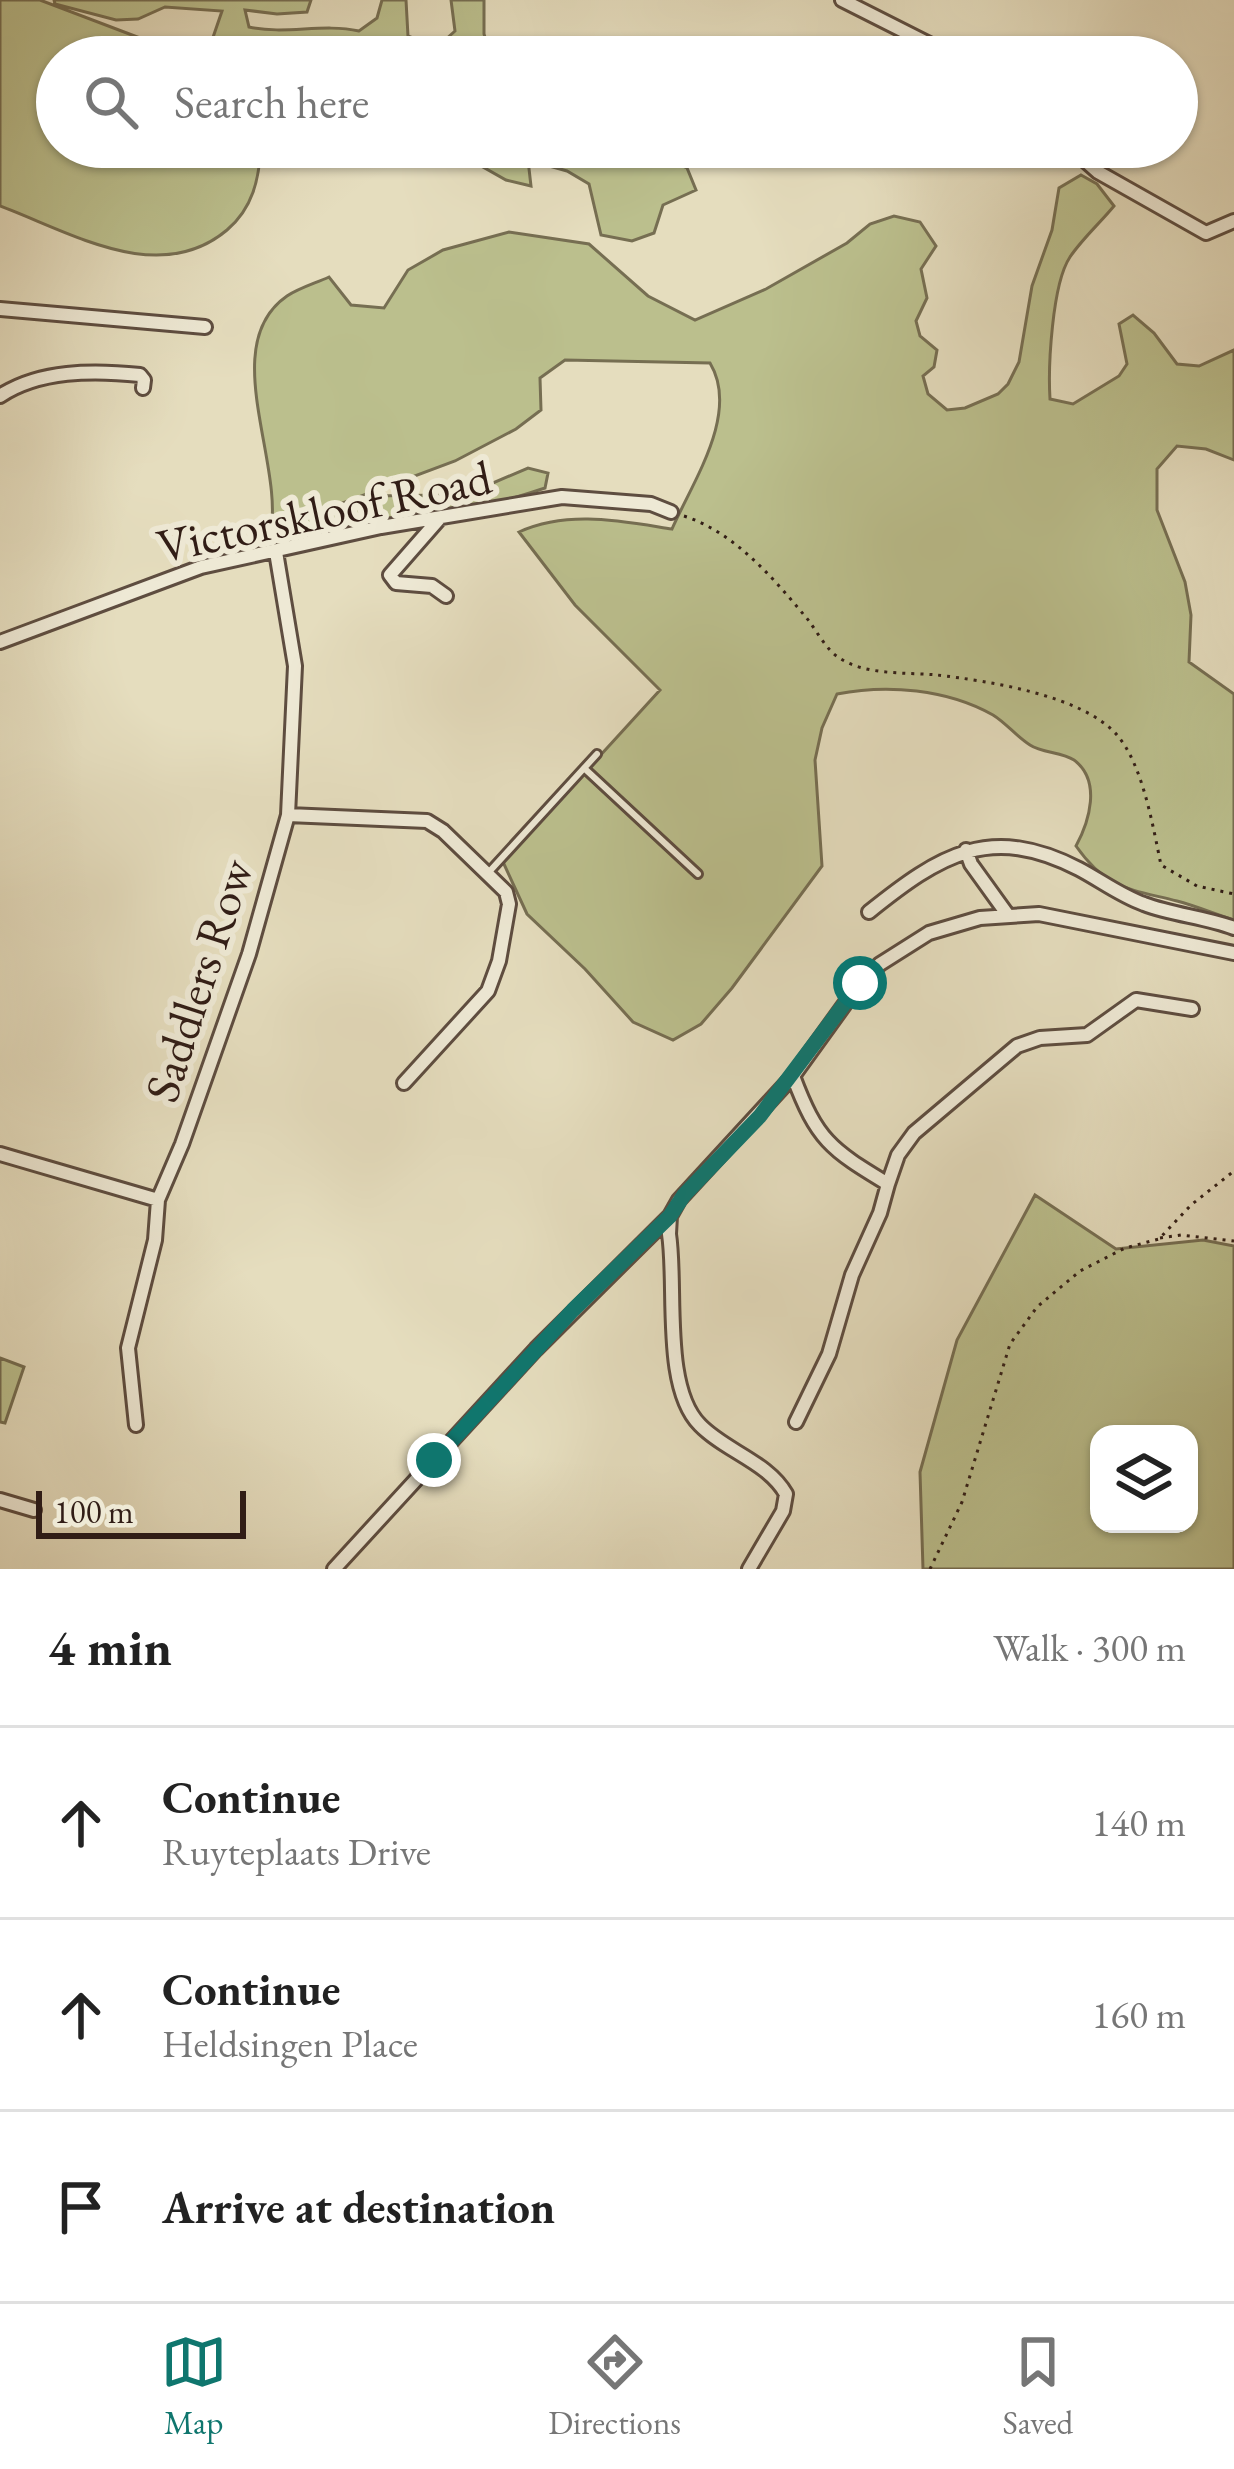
<!DOCTYPE html>
<meta charset="utf-8">
<style>
:root{--surface:#fff;--page:#f2f2f2;--text:#222;--muted:#767676;--line:#e0e0e0;--accent:#0f766e}
body{margin:0;font-family:"EB Garamond",serif;background:var(--page);color:var(--text)}
.controls{position:absolute;right:36px;bottom:36px;display:grid;overflow:hidden;border-radius:24px;box-shadow:0 3px 9px #0004}
.controls button{width:108px;height:108px;display:grid;place-items:center;padding:0;border:0;border-bottom:3px solid var(--line);background:var(--surface);color:var(--text);font:60px sans-serif}
.scale{position:absolute;left:36px;bottom:30px;width:210px;box-sizing:border-box;padding-left:12px;border:6px solid #311d16;border-top:0;font-size:33px;line-height:42px;white-space:nowrap;color:#311d16;-webkit-text-stroke:9px #eee9d5;paint-order:stroke}
.stop{position:absolute;width:36px;height:36px;margin:-27px;border:9px solid #0f766e;border-radius:50%;background:#fff}
.stop.end{background:#0f766e;border-color:#fff;box-shadow:0 3px 12px #0008}
.list{margin:0;padding:0;list-style:none}
h2{display:flex;justify-content:space-between;align-items:center;height:156px;margin:0;padding:0 48px;font-size:51px}
h2 small{font-size:39px;font-weight:400;color:var(--muted)}
.list li{display:grid;grid-template-columns:78px 1fr auto;gap:36px;align-items:center;box-sizing:border-box;height:192px;padding:0 48px;border-top:3px solid var(--line)}
.list b{display:block;font-size:45px;white-space:nowrap}
.list p{margin:0;font-size:39px;white-space:nowrap;color:var(--muted)}
.list em{font-size:39px;font-style:normal;color:var(--muted)}
.icon{flex:none;width:66px;height:66px;fill:none;stroke:currentColor;stroke-width:2;stroke-linecap:round;stroke-linejoin:round}
.map{position:relative;flex:none;width:1234px;height:1569px;overflow:hidden}
.search{position:absolute;background:var(--surface);box-shadow:0 3px 9px #0004;left:36px;right:36px;top:36px;height:132px;display:flex;align-items:center;gap:30px;box-sizing:border-box;padding:0 42px;border-radius:66px;color:var(--muted);font-size:45px}
.sheet{height:732px;background:var(--surface)}
nav{display:flex;justify-content:space-around;align-items:center;box-sizing:border-box;height:168px;border-top:3px solid var(--line);background:var(--surface);font-size:33px;color:var(--muted)}
nav a{display:grid;justify-items:center;gap:6px}
nav .on{color:var(--accent)}
.map>svg:first-child{display:block}
.green{fill:#bbbf8d;stroke:#766e52;stroke-width:3;fill-rule:evenodd}
.lines{fill:none;stroke-linecap:round;stroke-linejoin:round}
.service-casing{stroke:#5e4d40;stroke-width:12}
.minor-casing{stroke:#5e4d40;stroke-width:18}
.path{stroke:#311d16;stroke-width:3;stroke-dasharray:3 6;stroke-linecap:butt}
.service{stroke:#eee9d5;stroke-width:6}
.minor{stroke:#eee9d5;stroke-width:12}
.route{stroke:#0f766e;stroke-width:15}
.labels{text-anchor:middle;dominant-baseline:central;stroke-width:12;stroke-linejoin:round;paint-order:stroke}
.street-label{font-size:48px;fill:#311d16;stroke:#eee9d5}
</style>
<div class="map">
<svg width="1234" height="1569" viewBox="0 0 1234 1569">
<rect width="100%" height="100%" fill="#e5ddbe"/>
<filter id="stains"><feTurbulence type="fractalNoise" baseFrequency=".00167" numOctaves="4"/><feColorMatrix values="0 0 0 0 .2 0 0 0 0 .09 0 0 0 0 .02 0 0 0 .5 -.17"/></filter>
<radialGradient id="worn" r=".72"><stop offset=".6" stop-color="#630" stop-opacity="0"/><stop offset="1" stop-color="#630" stop-opacity=".3"/></radialGradient>
<!-- green -->
<path class="green" d="M0,0h40l150,57h-133v90h204c-2,32 -8,61 -34,83 -68,57 -155,3 -227,-24z
M54,0h257l-4,12 -30,2 -32,-4 4,17c37,8 73,-4 110,4l18,-13 5,-18h24l2,36 28,12 19,-17 -4,-31h33v34l7,23 -264,-3 -18,-5 13,-38 -57,-4 -27,12 -22,1 -61,-16z
M482,147h157l48,21 9,22 -33,15 -9,28 -22,8 -31,-6 -12,-51 -22,-13 -39,-11 3,26 -25,-6 -30,-17z
M1081,175l16,9 17,22c-14,17 -32,33 -44,51 -18,27 -22,110 -20,142l23,5 46,-28 8,-12 -8,-40 14,-9 21,18 23,31 22,2 35,-16v110l-28,-11 -29,-3 -20,23v41l28,72 6,33 -2,47 45,32v226c-19,-6 -38,-14 -57,-19 -47,-12 -70,-11 -101,-55 13,-24 26,-65 -2,-86 -12,-8 -32,-7 -44,-15 -14,-9 -24,-22 -37,-30 -46,-26 -106,-31 -156,-21l-15,34 -7,32 7,106 -90,122 -31,36 -28,16 -40,-18 -48,-53 -58,-55 -24,-52 157,-172 -85,-85 -56,-73c49,-22 101,-11 153,-3 21,-48 68,-116 38,-166l-145,-3 -25,18 1,32 -25,19 -61,32 -131,49 22,-2 25,-12 72,-1 43,-9 42,-18 20,5 -3,15c-84,28 -187,52 -275,47 16,-70 -54,-190 17,-239 12,-8 29,-13 42,-19l22,28 33,3 24,-38 35,-20 66,-18 80,12 59,52 47,24 71,-31 81,-46 23,-19 24,-8 26,6 16,24 -15,23 6,29 -11,23 4,15 17,14 -3,17 -11,9 5,18 19,16 18,-2 33,-14 10,-10 11,-22 13,-76 20,-56 7,-42z
M1035,1195l81,54 87,-9 31,6v323h-311l-3,-97 37,-132zM1099,1434h90v90h-90z
M0,1358l24,9 -19,56 -5,-1z"/>
<g class="lines">
<!-- service casing -->
<g class="service-casing">
<path id="service" d="M584,768l114,106
M489,872l108,-118"/>
</g>
<!-- minor casing -->
<g class="minor-casing">
<path id="minor" d="M842,0l113,57
M1070,147l28,25 108,61 28,-12
M0,309l205,18
M0,396c39,-26 93,-26 140,-21l4,5 -1,8
M439,519l-49,56 6,8 36,3 14,10
M0,642l201,-75 180,-40 181,-30 89,7 20,8
M288,815l139,6 16,10 63,61 3,12 -10,57 -11,30 -84,92
M966,850l5,14 36,50
M869,912c71,-57 121,-89 210,-43 21,11 42,27 65,35 29,11 61,13 90,24
M793,1076c24,64 37,73 95,108l-8,29 -28,62 -23,79 -33,68
M0,1154l158,46
M888,1184l10,-29 16,-22 103,-87 23,-8 47,-3 49,-35 56,9
M136,1425l-8,-77 27,-108 3,-40 24,-56 67,-190 39,-139 7,-149 -19,-114
M0,1500l34,10
M334,1569l202,-220 133,-132
M749,1569l34,-58 3,-17c-18,-32 -61,-43 -86,-69 -38,-38 -23,-138 -31,-191l1,-18 9,-16 114,-124 67,-93 20,-19 49,-31 51,-15 59,-4 195,39"/>
</g>
<!-- path -->
<path class="path" d="M684,516c52,17 91,64 125,105 8,11 18,29 29,36 27,19 68,15 99,18 51,6 145,20 180,60 26,30 36,92 44,130l36,21 37,8
M1160,1238l21,-3 53,6
M930,1569l32,-67 48,-158 27,-37 43,-36 45,-23 34,-9 32,-34 43,-34"/>
<!-- service -->
<use href="#service" class="service"/>
<!-- minor -->
<use href="#minor" class="minor"/>
</g>
<g class="lines">
<!-- route -->
<path class="route" d="M434,1460l139,-150 97,-94 14,-21 76,-79 100,-133"/>
</g>
<g class="labels">
<!-- street labels -->
<g class="street-label">
<text transform="translate(324 511) rotate(-12)">Victorskloof Road</text>
<text transform="translate(198 980) rotate(-72)">Saddlers Row</text>
</g>
</g>
<rect width="100%" height="100%" filter="url(#stains)"/>
<rect width="100%" height="100%" fill="url(#worn)"/>
</svg>
<div class="controls">
<button><svg class="icon" aria-label="layers" viewBox="0 0 24 24"><path d="M12 4l9 5-9 5-9-5zM3 14l9 5 9-5"/></svg></button>
</div>
<div class="scale">100 m</div>
<div class="stop" style="left:860px;top:983px"></div>
<div class="stop end" style="left:434px;top:1460px"></div>
<div class="search"><svg class="icon" aria-label="search" viewBox="0 0 24 24"><circle cx="10" cy="10" r="6"/><path d="M15 15l6 6"/></svg>Search here</div>
</div>
<section class="sheet">
<h2>4 min<small>Walk · 300 m</small></h2>
<ul class="list">
<li><svg class="icon" aria-label="ahead" viewBox="0 0 24 24"><path d="M12 20V5M6 11l6-6 6 6"/></svg><div><b>Continue</b><p>Ruyteplaats Drive</p></div><em>140 m</em></li>
<li><svg class="icon" aria-label="ahead" viewBox="0 0 24 24"><path d="M12 20V5M6 11l6-6 6 6"/></svg><div><b>Continue</b><p>Heldsingen Place</p></div><em>160 m</em></li>
<li><svg class="icon" aria-label="arrive" viewBox="0 0 24 24"><path d="M6 21V4h12l-3 4 3 4H6"/></svg><div><b>Arrive at destination</b></div></li>
</ul>
</section>
<nav>
<a class="on"><svg class="icon" aria-label="map" viewBox="0 0 24 24"><path d="M3 6l6-2 6 2 6-2v14l-6 2-6-2-6 2zM9 4v14M15 6v14"/></svg>Map</a>
<a><svg class="icon" aria-label="directions" viewBox="0 0 24 24"><path d="M12 3l9 9-9 9-9-9zM9 14v-3h6M13 9l2 2-2 2"/></svg>Directions</a>
<a><svg class="icon" aria-label="saved" viewBox="0 0 24 24"><path d="M7 4h10v16l-5-4-5 4z"/></svg>Saved</a>
</nav>
